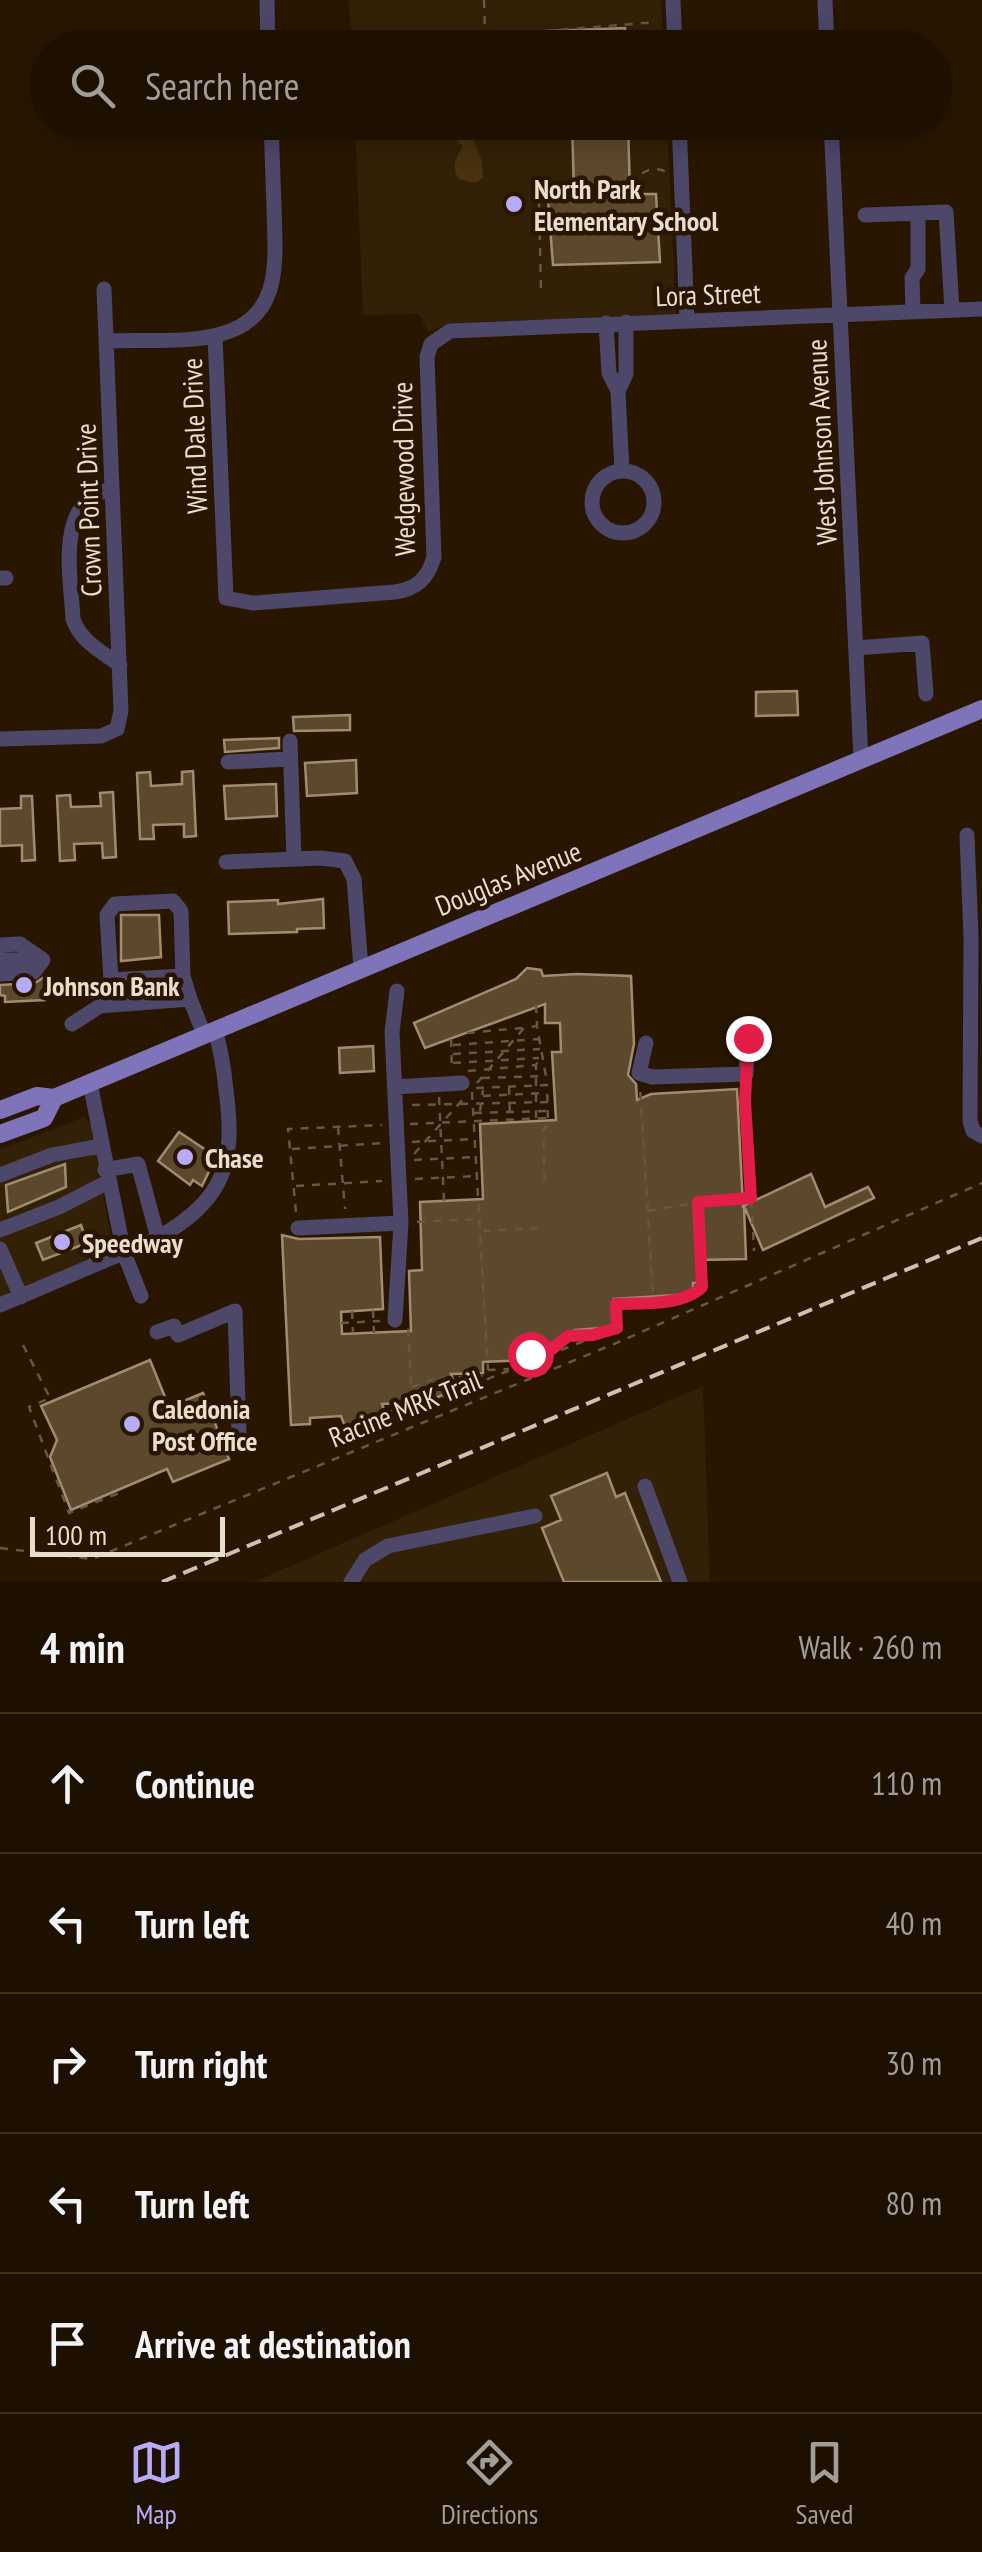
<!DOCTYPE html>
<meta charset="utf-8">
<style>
:root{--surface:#1e1000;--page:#26190a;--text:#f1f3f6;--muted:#a19d99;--line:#3c3022;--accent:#b7abf8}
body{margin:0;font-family:"PT Sans Narrow",sans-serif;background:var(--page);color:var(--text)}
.scale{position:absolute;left:30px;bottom:25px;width:195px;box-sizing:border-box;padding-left:10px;border:5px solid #e9ddce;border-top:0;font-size:28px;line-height:35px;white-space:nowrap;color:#e9ddce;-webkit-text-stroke:8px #281600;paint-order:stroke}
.stop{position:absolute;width:30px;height:30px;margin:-22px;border:8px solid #e11d48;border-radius:50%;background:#fff}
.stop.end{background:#e11d48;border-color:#fff;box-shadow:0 2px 10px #0008}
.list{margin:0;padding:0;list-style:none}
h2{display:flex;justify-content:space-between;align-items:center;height:130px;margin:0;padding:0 40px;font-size:42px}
h2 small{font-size:32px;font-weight:400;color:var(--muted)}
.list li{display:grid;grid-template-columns:65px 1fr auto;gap:30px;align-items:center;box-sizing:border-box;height:140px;padding:0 40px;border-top:2px solid var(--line)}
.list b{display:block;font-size:38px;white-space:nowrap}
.list em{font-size:32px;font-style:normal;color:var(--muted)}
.icon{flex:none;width:55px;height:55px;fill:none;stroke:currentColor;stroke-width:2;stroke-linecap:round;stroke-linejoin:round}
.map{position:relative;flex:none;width:982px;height:1582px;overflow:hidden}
.search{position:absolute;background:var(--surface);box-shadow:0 5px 25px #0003;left:30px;right:30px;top:30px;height:110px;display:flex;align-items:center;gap:25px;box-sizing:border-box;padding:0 35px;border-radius:55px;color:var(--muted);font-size:38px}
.sheet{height:830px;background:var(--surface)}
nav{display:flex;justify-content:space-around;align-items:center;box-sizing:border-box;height:140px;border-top:2px solid var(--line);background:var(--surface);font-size:28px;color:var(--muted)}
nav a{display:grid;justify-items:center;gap:5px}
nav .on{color:var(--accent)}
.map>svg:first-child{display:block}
.built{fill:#322107}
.green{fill:#47310f}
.building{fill:#5c482d;stroke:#a28c6f;stroke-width:2.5}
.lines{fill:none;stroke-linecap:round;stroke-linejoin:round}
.path{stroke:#675744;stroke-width:2.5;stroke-dasharray:8 8;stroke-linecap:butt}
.minor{stroke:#4d476a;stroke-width:15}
.major{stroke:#7f73ba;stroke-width:18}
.rail{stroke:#cec1b1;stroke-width:4;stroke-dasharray:15 8;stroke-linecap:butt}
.route{stroke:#e11d48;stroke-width:12}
.poi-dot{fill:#b7abf8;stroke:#281600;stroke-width:4}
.labels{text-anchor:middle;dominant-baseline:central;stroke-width:9;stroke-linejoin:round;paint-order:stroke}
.poi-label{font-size:28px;font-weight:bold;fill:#e9ddce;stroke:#281600;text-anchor:start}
.street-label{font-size:28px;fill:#e9ddce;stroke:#281600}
</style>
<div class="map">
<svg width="982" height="1582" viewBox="0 0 982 1582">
<rect width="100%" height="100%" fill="#281600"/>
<!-- built -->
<path class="built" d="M349,0h312l2,47h-312z
M355,123h312l9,191 -227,9 -21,9 -9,-18 -56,1z
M84,1117l7,8 21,120 -6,10 -106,42v-147z
M703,1386l7,196h-456z"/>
<!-- green -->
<path class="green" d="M469,131l13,29 1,18 -8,5 -16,-4c-8,-12 -3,-22 4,-33l-5,-4 1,-8z"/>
<!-- building -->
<path class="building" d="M625,28l1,20h-76v-17z
M572,122h56l2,72h26l4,68 -107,3 -5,-65 15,-1v-6h11z
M797,691l1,24 -42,1v-24z
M350,715v15l-56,1 -1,-14z
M279,738v10l-54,4 -1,-12z
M356,760l1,33 -50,3 -2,-33z
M193,771l3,65 -12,1v-13l-31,1 1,14h-14l-3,-66 13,-1 1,14 31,-2v-12z
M276,784l1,32 -51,3 -2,-33z
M113,792l3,65 -13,1 -1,-15 -28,1 1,16 -15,1 -3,-65 13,-1 1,12 30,-1 -1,-13z
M21,796h11l3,64 -13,1v-16l-22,1v-37l21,-1z
M323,899l1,29 -27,1v3l-68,2 -1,-32 50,-2v4z
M121,915h38l2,42 -40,4z
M527,968l14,2 2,6 34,-2 54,2 3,68 -6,31 8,9 1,16 14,-6 86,-5 6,117 68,-32 14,33 43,-20 6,11 -111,52 -19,-44 2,53 -46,1 1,23h-8v11l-79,5 1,28 -40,3 -20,13 -26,5 1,12 -47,2v11l-32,1 6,15 -38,16 -1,-3 -36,2 5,14 -39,16 -7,-18 -31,2v6l-19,1 -9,-190 17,4 81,-2 3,72 -42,3 1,22 69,-3 -2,-60 13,-1 -2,-68 63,-3 -3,-75 76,-4 -4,-68h9l-1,-29h-15v-19l-120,44 -11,-25 102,-44z
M44,977l1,23 -40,2v-6l-5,-1v-10l35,-2z
M373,1046l1,25 -34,2 -1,-25z
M179,1132l33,22 -4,5 5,4 -11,23 -9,-6 -3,5 -32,-24z
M65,1164l1,23 -58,25 -2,-27z
M81,1225l6,18 -44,17 -7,-17z
M150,1360l19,47 34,-14 16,40 -3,11 10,8 3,7 -56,23 -6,-13 -96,41 -21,-53 7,-17 -16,-34z
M607,1473l9,24 9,-4 36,89h-97l-22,-54 19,-8 -10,-24z"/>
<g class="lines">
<!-- path -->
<path class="path" d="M484,0l1,30
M545,31l112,-9
M630,184c12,-11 20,-20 37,-12
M539,200l2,91
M536,1005l1,20
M467,1033l55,-5
M451,1039l1,31
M453,1045l86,-6
M453,1054l87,-5
M453,1063l86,-5
M468,1071l68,-6
M482,1078l62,-2
M477,1083l47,-55 13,-2 10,56
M509,1087l1,32
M476,1088l71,-3 1,39 -5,7 2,56
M746,1088l8,163
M472,1092l16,278
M483,1096l63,-3
M439,1097l5,104
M412,1105l136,-3
M480,1111l3,-21
M474,1113l72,-2
M536,1118v-53l4,-8
M410,1124l137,-6
M338,1127l7,82
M412,1142l62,-3
M292,1149l92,-6
M414,1154l51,-57
M414,1160l62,-3
M415,1179l62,-3
M296,1186l86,-5
M648,1211l51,-9 50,-4
M296,1212l-8,-83 94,-4
M417,1222l62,-3
M483,1231l61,-3
M650,1301c18,0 39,-1 52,-14l-3,-85
M373,1310l1,23
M352,1311l1,22
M341,1323l39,-2
M23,1345l27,53 -21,9 40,106 55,-22
M529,1355l22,-6 18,-13 18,-1
M412,1387l24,-9 47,-2 5,-6 21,-1
M412,1404l7,2 198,-78 -1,-24 33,-3 4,-5 -13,-209
M385,1413l27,-9 -4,-78
M0,1548l92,11 522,-215 368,-161"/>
<!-- minor -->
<path class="minor" d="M267,0l1,48
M673,0l2,48
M825,0l2,48
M679,122l8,197
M831,122l30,638
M865,215l55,-2
M913,311l-1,-33 6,-9v-51l2,-5 26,-1 6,98
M606,323l3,50 9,18 4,80
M215,336l11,262 27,5 142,-11c22,-3 33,-14 39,-35l-7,-200 4,-13 19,-13 532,-22
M106,341c34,-2 82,3 115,-7 63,-17 54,-75 53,-127 -1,-28 -2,-56 -3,-85
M618,391l8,-17v-52
M592 502a31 31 0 1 1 62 0a31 31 0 1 1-62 0Z
M112,489c-58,11 -41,87 -39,130 7,22 29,33 47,46
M0,578h6
M856,648l66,-5 4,51
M0,739l101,-3 16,-7 4,-18 -17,-422
M290,741l4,118
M228,762l62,-3
M967,835l4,102 -1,184 3,10 9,5
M226,862l95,-4 24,3 9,18 7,89
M0,945l20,-1 23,16
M0,960h43
M0,974l34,-2 9,-12
M111,980l72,-4 7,23
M107,1005l4,-25 -4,-65 8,-11 58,-3 8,10 2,65
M72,1024l28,-18 90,-7 14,35
M646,1043l-7,30 13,4 94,-3 2,-36
M90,1083l34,170 17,43
M395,1087l67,-4
M0,1175l52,-20 48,-9
M298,1228l103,-5
M0,1230l59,-23 49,-25
M158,1238c66,-39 78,-73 68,-148 -2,-21 -5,-40 -11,-60
M0,1249l21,48
M0,1305l158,-67 -20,-74 -33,6
M395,1320l6,-97 -9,-191 5,-41
M157,1332l17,-6 4,9 57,-24 4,125 -12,5
M645,1486l35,96
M351,1582l14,-22 23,-14 147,-30"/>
<!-- major -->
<path class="major" d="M0,1110l37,-14 17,2 928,-389
M0,1134l44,-16 10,-20"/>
<!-- rail -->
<path class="rail" d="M162,1582l820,-344"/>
</g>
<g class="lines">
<!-- route -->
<path class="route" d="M530,1354l22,-5 16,-13 25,-1 24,-7 -1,-24c26,-1 67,2 86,-17l-4,-85 53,-4 -6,-97 3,-63"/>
</g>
<!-- markers -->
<g class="poi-dot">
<circle cx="514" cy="204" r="10"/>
<circle cx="24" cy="985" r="10"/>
<circle cx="185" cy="1157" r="10"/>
<circle cx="62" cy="1242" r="10"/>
<circle cx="132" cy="1424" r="10"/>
</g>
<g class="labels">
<!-- poi labels -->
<g class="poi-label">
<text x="534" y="188">North Park<tspan x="534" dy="32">Elementary School</tspan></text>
<text x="44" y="985">Johnson Bank</text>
<text x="205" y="1157">Chase</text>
<text x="82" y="1242">Speedway</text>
<text x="152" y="1408">Caledonia<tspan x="152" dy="32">Post Office</tspan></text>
</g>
<!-- street labels -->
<g class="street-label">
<text transform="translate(708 294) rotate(-2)">Lora Street</text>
<text transform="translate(194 436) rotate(-92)">Wind Dale Drive</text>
<text transform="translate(821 442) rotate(-93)">West Johnson Avenue</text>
<text transform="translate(403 469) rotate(-91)">Wedgewood Drive</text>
<text transform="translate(88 510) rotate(-92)">Crown Point Drive</text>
<text transform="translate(508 878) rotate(-22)">Douglas Avenue</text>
<text transform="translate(405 1408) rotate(-22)">Racine MRK Trail</text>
</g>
</g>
</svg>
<div class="scale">100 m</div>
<div class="stop" style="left:530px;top:1354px"></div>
<div class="stop end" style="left:748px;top:1038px"></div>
<div class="search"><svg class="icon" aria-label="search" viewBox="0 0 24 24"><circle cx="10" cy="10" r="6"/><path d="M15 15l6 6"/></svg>Search here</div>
</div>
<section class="sheet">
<h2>4 min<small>Walk · 260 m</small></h2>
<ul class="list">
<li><svg class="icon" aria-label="ahead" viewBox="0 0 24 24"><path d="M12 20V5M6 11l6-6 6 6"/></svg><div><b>Continue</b></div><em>110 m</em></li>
<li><svg class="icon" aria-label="left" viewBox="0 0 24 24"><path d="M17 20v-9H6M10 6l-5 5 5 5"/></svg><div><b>Turn left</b></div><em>40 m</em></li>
<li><svg class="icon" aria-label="right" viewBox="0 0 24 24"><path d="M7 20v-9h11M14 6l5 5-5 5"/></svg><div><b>Turn right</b></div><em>30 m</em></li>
<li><svg class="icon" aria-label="left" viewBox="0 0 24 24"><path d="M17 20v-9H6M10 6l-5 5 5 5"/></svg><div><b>Turn left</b></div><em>80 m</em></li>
<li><svg class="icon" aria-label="arrive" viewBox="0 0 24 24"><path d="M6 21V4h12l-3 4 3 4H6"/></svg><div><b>Arrive at destination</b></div></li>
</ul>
</section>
<nav>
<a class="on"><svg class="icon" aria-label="map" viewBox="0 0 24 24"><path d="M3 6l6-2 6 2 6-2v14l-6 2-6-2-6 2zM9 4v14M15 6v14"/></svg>Map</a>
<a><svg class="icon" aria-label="directions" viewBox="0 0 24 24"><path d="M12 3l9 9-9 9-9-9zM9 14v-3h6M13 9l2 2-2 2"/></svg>Directions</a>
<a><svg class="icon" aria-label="saved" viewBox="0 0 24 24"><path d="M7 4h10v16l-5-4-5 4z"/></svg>Saved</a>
</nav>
